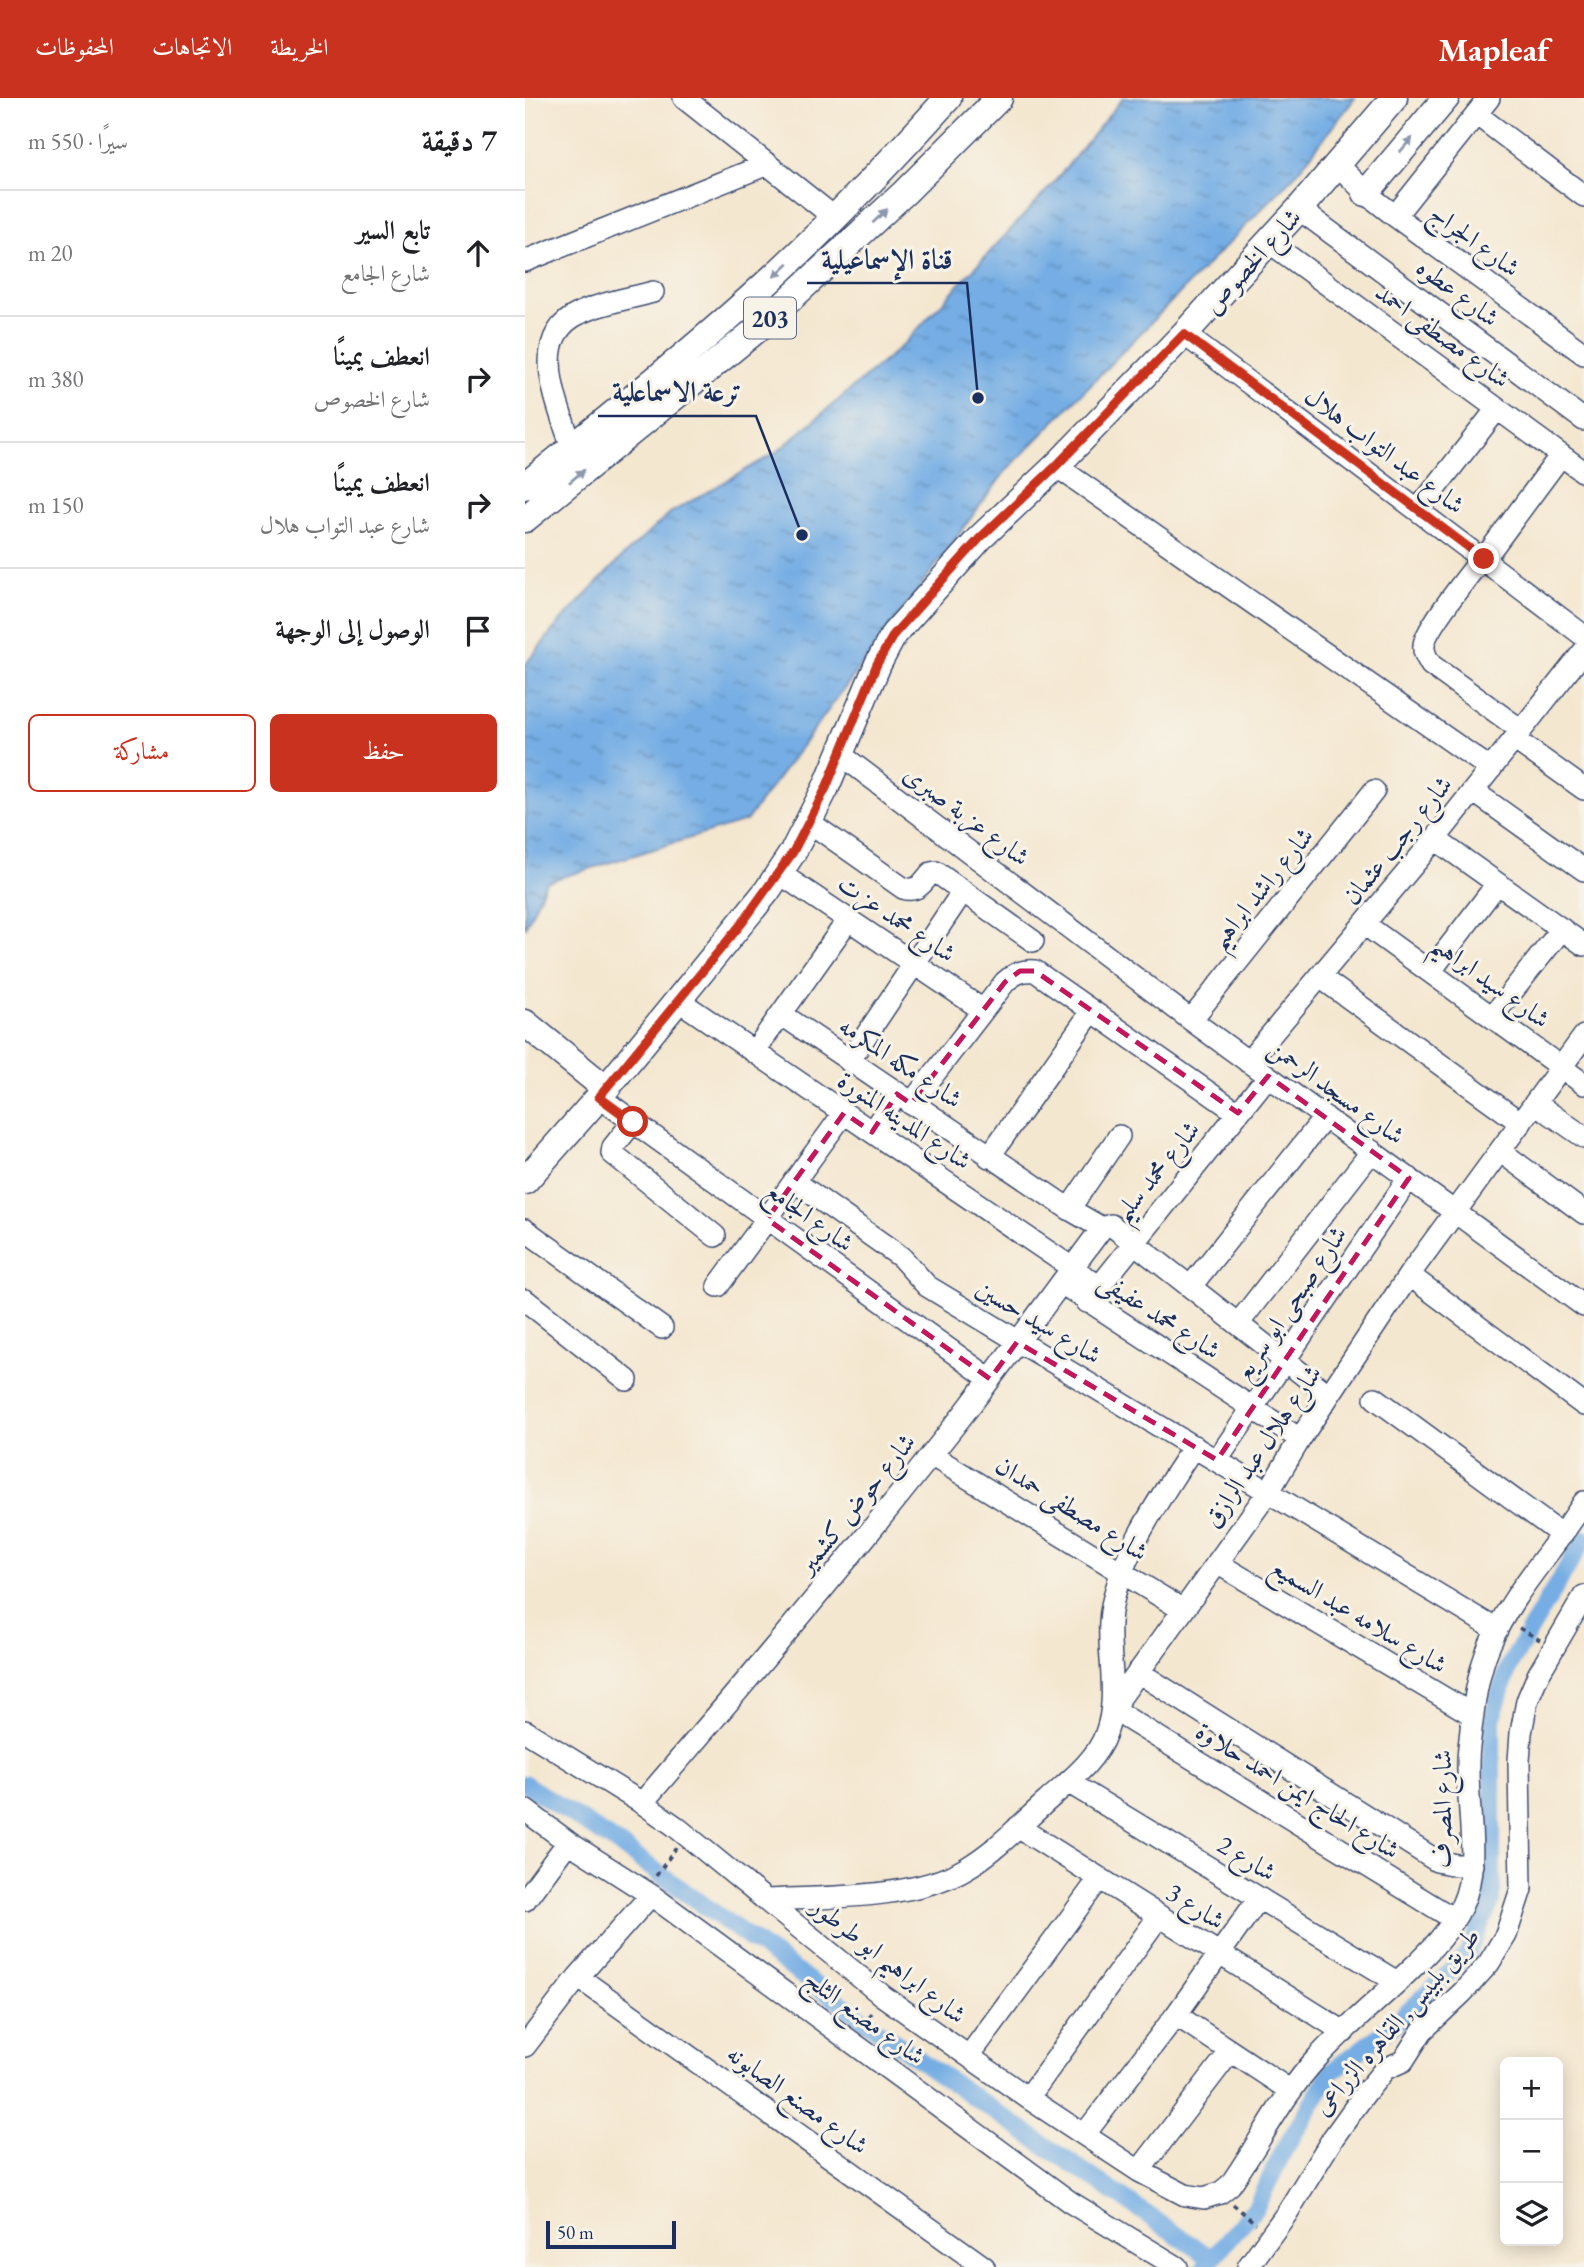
<!DOCTYPE html>
<html lang="ar">
<meta charset="utf-8">
<style>
:root{--surface:#fff;--page:#f6f6f6;--text:#202124;--muted:#757577;--line:#e0e0e0;--accent:#c8321e}
body{margin:0;font-family:"EB Garamond",Amiri,serif;background:var(--page);color:var(--text);direction:rtl}
.controls{position:absolute;right:21px;bottom:21px;display:grid;overflow:hidden;border-radius:10px;box-shadow:0 4px 18px #0003}
.controls button{width:63px;height:63px;display:grid;place-items:center;padding:0;border:0;border-bottom:2px solid var(--line);background:var(--surface);color:var(--text);font:35px sans-serif}
.scale{position:absolute;left:21px;bottom:18px;width:130px;box-sizing:border-box;padding-left:7px;border:4px solid #1b2f5e;border-top:0;font-size:19px;line-height:24px;white-space:nowrap;color:#1b2f5e;-webkit-text-stroke:5px #f7f3e8;paint-order:stroke}
.stop{position:absolute;width:21px;height:21px;margin:-16px;border:5px solid #c8321e;border-radius:50%;background:#fff}
.stop.end{background:#c8321e;border-color:#fff;box-shadow:0 2px 7px #0008}
.list{margin:0;padding:0;list-style:none}
h2{display:flex;justify-content:space-between;align-items:center;height:91px;margin:0;padding:0 28px;font-size:30px}
h2 small{font-size:23px;font-weight:400;color:var(--muted)}
.list li{display:grid;grid-template-columns:46px 1fr auto;gap:21px;align-items:center;box-sizing:border-box;height:126px;padding:0 28px;border-top:2px solid var(--line)}
.list b{display:block;font-size:26px;white-space:nowrap}
.list p{margin:0;font-size:23px;white-space:nowrap;color:var(--muted)}
.list em{font-size:23px;font-style:normal;color:var(--muted)}
.actions{display:flex;gap:14px;padding:21px 28px}
.actions a{flex:1;padding:16px 0;border:2px solid var(--accent);border-radius:10px;text-align:center;font-size:24px;color:var(--accent)}
.actions .main{background:var(--accent);color:#fff}
.icon{flex:none;width:38px;height:38px;fill:none;stroke:currentColor;stroke-width:2;stroke-linecap:round;stroke-linejoin:round}
.map{position:relative;flex:none;width:1059px;height:2169px;overflow:hidden;direction:ltr}
header{display:flex;align-items:center;gap:42px;box-sizing:border-box;height:98px;padding:0 35px;background:var(--accent);color:#fff}
header strong{font-size:33px}
nav{display:flex;gap:38px;margin-inline-start:auto;font-size:24px}
main{display:flex}
aside{flex:1;background:var(--surface)}
.map>svg:first-child{display:block}
.water{fill:url(#water-ripples);stroke:#486ea1;stroke-width:2}
.lines{fill:none;stroke-linecap:round;stroke-linejoin:round}
.canal{stroke:#74ade4;stroke-width:18}
.minor-casing{stroke:#3c4b6f;stroke-width:24}
.major-casing{stroke:#3c4b6f;stroke-width:29}
.path{stroke:#3c4b6f;stroke-width:3.5;stroke-dasharray:5 5;stroke-linecap:butt}
.minor{stroke:#fff;stroke-width:21}
.major{stroke:#fff;stroke-width:26}
.oneway{fill:#8d97ae}
.route{stroke:#c8321e;stroke-width:9}
.marked{fill:none;stroke:#c2185b;stroke-width:5;stroke-dasharray:14 9;stroke-linejoin:round}
.labels{text-anchor:middle;dominant-baseline:central;stroke-width:6;stroke-linejoin:round;paint-order:stroke}
.shield{fill:#f7f3e8;stroke:#5d6a87;stroke-width:2}
.shield-label{font-size:24px;font-weight:bold;fill:#1b2f5e}
.street-label{font-size:26px;fill:#1b2f5e;stroke:#f7f3e8}
.leader{fill:none;stroke:#1b2f5e;stroke-width:2.5}
.callout-dot{fill:#1b2f5e;stroke:#f7f3e8;stroke-width:2.5}
.callout-label{font-size:28px;text-anchor:middle;font-weight:bold;fill:#1b2f5e;stroke:#f7f3e8;stroke-width:6;stroke-linejoin:round;paint-order:stroke}
</style>
<header>
<strong>Mapleaf</strong>
<nav><a>الخريطة</a><a>الاتجاهات</a><a>المحفوظات</a></nav>
</header>
<main>
<div class="map">
<svg width="1059" height="2169" viewBox="0 0 1059 2169">
<defs>
<pattern id="water-ripples" width="26" height="14" patternUnits="userSpaceOnUse" patternTransform="scale(1.75)"><rect width="26" height="14" fill="#74ade4"/><path d="M2 4q2-2 4 0t4 0M15 11q2-2 4 0t4 0" fill="none" stroke="#5e8dbc"/></pattern>
</defs>
<rect width="100%" height="100%" fill="#f7f3e8"/>
<filter id="ink" filterUnits="userSpaceOnUse"><feTurbulence type="fractalNoise" baseFrequency=".0143" numOctaves="2"/><feDisplacementMap in="SourceGraphic" scale="14" xChannelSelector="R" yChannelSelector="G"/><feConvolveMatrix kernelMatrix="1 2 1 2 8 2 1 2 1" color-interpolation-filters="sRGB"/></filter>
<filter id="wash" filterUnits="userSpaceOnUse"><feTurbulence type="fractalNoise" baseFrequency=".00686" numOctaves="4" result="noise"/><feDisplacementMap in="SourceGraphic" scale="28" xChannelSelector="R" yChannelSelector="G"/><feGaussianBlur stdDeviation="1.57" result="paint"/><feColorMatrix in="noise" values="0 0 0 0 0 0 0 0 0 0 0 0 0 0 0 0 0 1.4 0 .05"/><feComposite in="paint" operator="in"/></filter>
<g filter="url(#wash)">
<rect width="100%" height="100%" fill="#f4e7d0"/>
<!-- water -->
<path class="water" d="M598,0h232l-60,77 -290,297 -259,349 -200,61 -21,46v-263l33,-41 63,-66 49,-45 107,-61 127,-108 148,-159z"/>
<g class="lines">
<!-- canal -->
<path class="canal" d="M0,1686l93,60 313,224 280,190
M680,2169l51,-60 28,-57 47,-78 65,-49 70,-66 26,-57v-182l17,-52 75,-127"/>
</g>
</g>
<g filter="url(#ink)">
<g class="lines">
<!-- minor casing -->
<g class="minor-casing">
<path id="minor" d="M159,0l151,120
M951,16l108,82
M813,67l28,28 29,23 189,138
M774,111l285,211
M870,118l94,-118
M744,144l315,230
M0,163l243,-97
M659,236l400,302
M47,350c-13,-42 -46,-110 8,-135 20,-10 52,-15 73,-21
M531,368l435,303
M893,412l79,-101
M957,460c-12,16 -57,71 -58,87 -1,8 3,13 7,20l90,65
M959,461l77,-104
M989,641l70,50
M315,656l351,266 393,286
M948,693l111,79
M284,724l94,66c15,5 19,-5 28,-15l5,-1 97,69
M910,741l149,106
M254,775l204,137
M839,826l220,160
M905,874l67,-88
M795,879l201,146
M153,902l422,287
M256,916l288,195 33,19 9,-3 218,170
M967,919l70,-88
M666,922l183,-229
M229,954l94,-132
M324,963l114,-170
M723,964l187,-223 149,-188
M74,999l391,282
M1010,1005l49,34
M386,1006l94,-122c10,-9 17,-12 30,-11l203,142
M108,1024l-20,25 -1,6 103,83
M347,1034l25,-38
M975,1053l84,62
M464,1059l103,-146
M269,1083l107,76 26,29 570,344
M544,1111l50,-73
M0,1132l137,98
M884,1177l175,130
M536,1185l239,156
M193,1188l126,-173
M666,1188l134,-169
M0,1202l102,80
M562,1204l181,-226
M713,1226l134,-173
M850,1300l187,137
M406,1357l252,155
M692,1362l192,-282
M692,1465l256,152
M613,1574l299,189 19,4h16
M0,1633l117,72 33,23 208,170 145,102 111,73 46,24 19,3 16,-5 10,-8c29,-41 52,-89 87,-127 28,-31 62,-58 92,-87 21,-20 41,-40 53,-66 21,-45 1,-108 7,-158 4,-34 7,-71 21,-103 23,-53 64,-94 94,-142
M543,1684l329,200
M117,1705c112,-130 222,-261 327,-396 45,-59 88,-119 133,-179
M0,1712l43,32 83,53 419,307 107,65
M493,1729l326,205
M0,1802l43,-58
M242,1802c60,-3 147,-1 198,-31 31,-18 56,-45 82,-68 21,-19 50,-41 59,-68 13,-34 2,-75 4,-111 3,-57 53,-129 84,-176
M929,1821l-342,-210 157,-218 31,-52 109,-164 175,-239
M53,1879l406,290
M651,1917l115,76
M0,1948l53,-69 73,-82
M444,1958l130,-177
M503,2000l131,-182
M559,2037l92,-120 83,-117
M614,2073l91,-119
M723,2169l39,-54 46,-75 33,-46 19,-23 18,-8 19,-30 41,-39 26,-29 17,-28 15,-46 -2,-128 2,-28 6,-32 11,-26 46,-79"/>
</g>
<!-- major casing -->
<g class="major-casing">
<path id="major" d="M841,95l80,-95
M0,388c66,-54 133,-107 197,-163 81,-70 155,-146 226,-225
M0,421l236,-193 144,-134 94,-94
M0,925l80,65
M0,1083l74,-84 168,-206 26,-39 33,-65 52,-123 16,-30 86,-96 76,-72 128,-132 115,-125 95,-111"/>
</g>
<!-- path -->
<path class="path" d="M994,1530l21,12
M131,1778l20,-28
M337,1927l12,-16
M708,2106l23,20"/>
<!-- minor -->
<use href="#minor" class="minor"/>
<!-- major -->
<use href="#major" class="major"/>
</g>
<!-- one-way arrows -->
<defs><path id="oneway-solid" d="M-6-.8H1V-3.2L6.5 0L1 3.2V.8H-6Z" transform="scale(1.75)"/></defs>
<g class="oneway">
<use href="#oneway-solid" transform="translate(881 47) rotate(-49)"/>
<use href="#oneway-solid" transform="translate(355 118) rotate(-44)"/>
<use href="#oneway-solid" transform="translate(256 172) rotate(137)"/>
<use href="#oneway-solid" transform="translate(52 378) rotate(-40)"/>
</g>
</g>
<g class="lines" filter="url(#ink)">
<!-- route -->
<path class="route" d="M108,1024l-34,-25 143,-174 51,-71 33,-64 51,-124 17,-30 86,-96 76,-72 128,-132 300,225"/>
</g>
<!-- marked area -->
<path class="marked" d="M495,873h15l203,142 30,-37 141,102 -192,282 -200,-118 -27,37 -223,-160 77,-106 28,19 25,-38 14,10 94,-122z"/>
<g class="labels">
<!-- shield labels -->
<rect class="shield" x="219" y="199.5" width="52" height="41" rx="5"/>
<g class="shield-label">
<text x="245" y="220">203</text>
</g>
<!-- street labels -->
<g class="street-label">
<text transform="translate(950 142) rotate(36)">شارع الجراج</text>
<text transform="translate(727 163) rotate(-48)">شارع الخصوص</text>
<text transform="translate(933 194) rotate(37)">شارع عطوه</text>
<text transform="translate(918 237) rotate(36)">شارع مصطفى احمد</text>
<text transform="translate(860 352) rotate(37)">شارع عبد التواب هلال</text>
<text transform="translate(442 717) rotate(37)">شارع عزبة صبرى</text>
<text transform="translate(872 742) rotate(-51)">شارع رجب عثمان</text>
<text transform="translate(736 790) rotate(-51)">شارع راشد ابراهيم</text>
<text transform="translate(372 820) rotate(34)">شارع محمد عزت</text>
<text transform="translate(966 883) rotate(36)">شارع سيد ابراهيم</text>
<text transform="translate(376 964) rotate(34)">شارع مكه المكرمه</text>
<text transform="translate(812 993) rotate(36)">شارع مسجد الرحمن</text>
<text transform="translate(380 1022) rotate(34)">شارع المدينه المنورة</text>
<text transform="translate(631 1073) rotate(-51)">شارع محمد سليم</text>
<text transform="translate(285 1118) rotate(36)">شارع الجامع</text>
<text transform="translate(765 1205) rotate(-56)">شارع صبحى ابو سريع</text>
<text transform="translate(635 1217) rotate(33)">شارع محمد عفيفى</text>
<text transform="translate(514 1223) rotate(31)">شارع سيد حسين</text>
<text transform="translate(737 1348) rotate(-56)">شارع هلال عبد الرازق</text>
<text transform="translate(331 1405) rotate(-51)">شارع حوض كشمير</text>
<text transform="translate(547 1410) rotate(32)">شارع مصطفى حمدان</text>
<text transform="translate(834 1517) rotate(31)">شارع سلامه عبد السميع</text>
<text transform="translate(773 1692) rotate(32)">شارع الحاج ايمن احمد حلاوة</text>
<text transform="translate(917 1711) rotate(-90)">شارع المصرف</text>
<text transform="translate(722 1760) rotate(31)">شارع 2</text>
<text transform="translate(671 1808) rotate(32)">شارع 3</text>
<text transform="translate(364 1862) rotate(38)">شارع ابراهيم ابو طرطور</text>
<text transform="translate(340 1919) rotate(36)">شارع مصنع الثلج</text>
<text transform="translate(871 1923) rotate(-49)">طريق بلبيس, القاهره الزراعى</text>
<text transform="translate(273 2001) rotate(36)">شارع مصنع الصابونه</text>
</g>
</g>
<!-- callouts -->
<path class="leader" d="M453 300L442 185H282M277 437L231 318H73"/>
<g class="callout-dot">
<circle cx="453" cy="300" r="7"/>
<circle cx="277" cy="437" r="7"/>
</g>
<g class="callout-label">
<text x="362" y="171">قناة الإسماعيلية</text>
<text x="152" y="303">ترعة الاسماعلية</text>
</g>
</svg>
<div class="controls">
<button>+</button>
<button>−</button>
<button><svg class="icon" aria-label="layers" viewBox="0 0 24 24"><path d="M12 4l9 5-9 5-9-5zM3 14l9 5 9-5"/></svg></button>
</div>
<div class="scale">50 m</div>
<div class="stop" style="left:108px;top:1024px"></div>
<div class="stop end" style="left:959px;top:461px"></div>
</div>
<aside>
<h2>7 دقيقة<small>سيرًا · 550 m</small></h2>
<ul class="list">
<li><svg class="icon" aria-label="ahead" viewBox="0 0 24 24"><path d="M12 20V5M6 11l6-6 6 6"/></svg><div><b>تابع السير</b><p>شارع الجامع</p></div><em>20 m</em></li>
<li><svg class="icon" aria-label="right" viewBox="0 0 24 24"><path d="M7 20v-9h11M14 6l5 5-5 5"/></svg><div><b>انعطف يمينًا</b><p>شارع الخصوص</p></div><em>380 m</em></li>
<li><svg class="icon" aria-label="right" viewBox="0 0 24 24"><path d="M7 20v-9h11M14 6l5 5-5 5"/></svg><div><b>انعطف يمينًا</b><p>شارع عبد التواب هلال</p></div><em>150 m</em></li>
<li><svg class="icon" aria-label="arrive" viewBox="0 0 24 24"><path d="M6 21V4h12l-3 4 3 4H6"/></svg><div><b>الوصول إلى الوجهة</b></div></li>
</ul>
<div class="actions"><a class="main">حفظ</a><a>مشاركة</a></div>
</aside>
</main>
